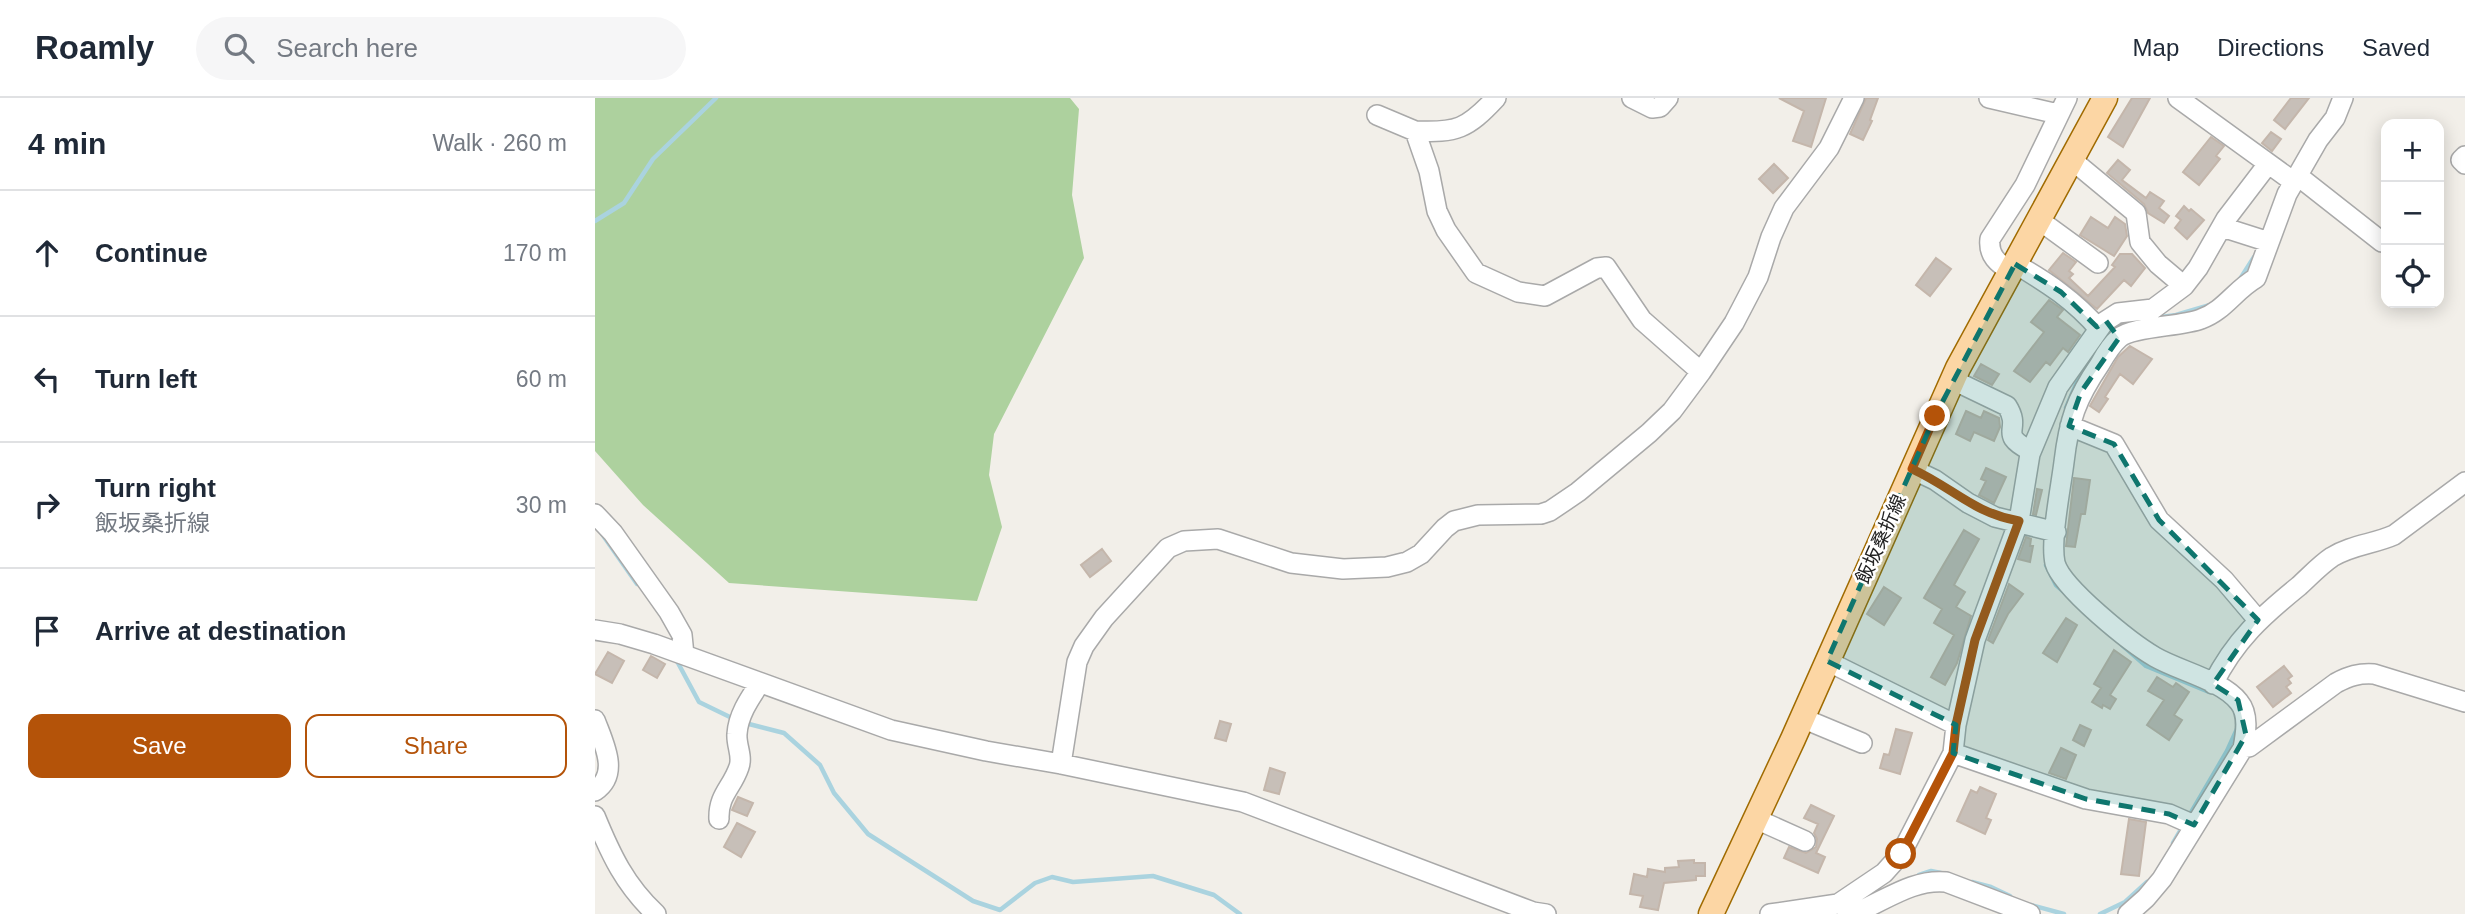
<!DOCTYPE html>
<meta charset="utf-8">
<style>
:root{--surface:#fff;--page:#f6f6f7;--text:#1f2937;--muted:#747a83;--line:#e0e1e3;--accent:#b45309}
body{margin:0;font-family:Arial,"Noto Sans JP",sans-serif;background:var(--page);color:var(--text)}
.controls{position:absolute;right:21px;top:21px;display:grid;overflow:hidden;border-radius:14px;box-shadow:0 4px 18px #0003}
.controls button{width:63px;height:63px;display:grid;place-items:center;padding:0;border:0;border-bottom:2px solid var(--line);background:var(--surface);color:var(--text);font:35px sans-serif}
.stop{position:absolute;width:21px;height:21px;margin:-16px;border:5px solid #b45309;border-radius:50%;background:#fff}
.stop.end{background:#b45309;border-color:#fff;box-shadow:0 2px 7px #0008}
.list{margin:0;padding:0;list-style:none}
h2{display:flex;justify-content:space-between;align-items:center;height:91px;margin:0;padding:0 28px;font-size:30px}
h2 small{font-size:23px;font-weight:400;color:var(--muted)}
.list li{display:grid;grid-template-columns:46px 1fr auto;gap:21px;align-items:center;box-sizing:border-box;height:126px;padding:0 28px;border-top:2px solid var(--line)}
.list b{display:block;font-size:26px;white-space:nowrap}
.list p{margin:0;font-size:23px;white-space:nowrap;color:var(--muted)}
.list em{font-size:23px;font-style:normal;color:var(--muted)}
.actions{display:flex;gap:14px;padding:21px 28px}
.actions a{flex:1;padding:16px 0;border:2px solid var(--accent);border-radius:14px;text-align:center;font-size:24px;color:var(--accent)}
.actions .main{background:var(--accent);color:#fff}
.icon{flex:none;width:38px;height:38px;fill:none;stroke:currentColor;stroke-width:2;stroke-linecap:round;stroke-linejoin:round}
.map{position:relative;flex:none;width:1870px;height:816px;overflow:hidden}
header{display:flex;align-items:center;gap:42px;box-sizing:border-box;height:98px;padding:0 35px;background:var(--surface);border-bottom:2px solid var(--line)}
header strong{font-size:33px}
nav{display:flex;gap:38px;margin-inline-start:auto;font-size:24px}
.search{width:490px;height:63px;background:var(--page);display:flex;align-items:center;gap:18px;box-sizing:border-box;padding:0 24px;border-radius:38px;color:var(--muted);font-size:26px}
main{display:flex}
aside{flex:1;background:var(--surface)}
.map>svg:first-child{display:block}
.forest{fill:#add19e}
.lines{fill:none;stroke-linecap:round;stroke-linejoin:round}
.stream{stroke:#aad3df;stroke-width:4.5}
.building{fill:#c7bfb8;stroke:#c4b6ab;stroke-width:2}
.minor-casing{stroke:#a9a9a9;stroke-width:22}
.major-casing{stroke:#a06b00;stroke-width:27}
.minor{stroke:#fff;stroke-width:19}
.major{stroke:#fcd6a4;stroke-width:24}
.route{stroke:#b45309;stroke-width:9}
.marked{fill:#0f766e;fill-opacity:0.2;stroke:#0f766e;stroke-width:5;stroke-dasharray:14 9;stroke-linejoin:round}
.labels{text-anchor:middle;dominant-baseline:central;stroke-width:5;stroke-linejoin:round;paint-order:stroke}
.street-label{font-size:19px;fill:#222;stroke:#fff}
</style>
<header>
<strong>Roamly</strong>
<div class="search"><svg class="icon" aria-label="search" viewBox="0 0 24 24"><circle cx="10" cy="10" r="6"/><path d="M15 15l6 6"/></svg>Search here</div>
<nav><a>Map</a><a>Directions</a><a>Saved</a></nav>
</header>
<main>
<aside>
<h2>4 min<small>Walk · 260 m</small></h2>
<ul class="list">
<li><svg class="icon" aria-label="ahead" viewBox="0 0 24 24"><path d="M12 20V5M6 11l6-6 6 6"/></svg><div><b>Continue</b></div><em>170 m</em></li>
<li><svg class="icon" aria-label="left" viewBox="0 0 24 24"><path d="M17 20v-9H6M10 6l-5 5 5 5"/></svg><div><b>Turn left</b></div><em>60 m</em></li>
<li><svg class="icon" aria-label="right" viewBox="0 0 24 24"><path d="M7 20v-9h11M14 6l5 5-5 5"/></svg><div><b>Turn right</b><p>飯坂桑折線</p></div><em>30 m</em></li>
<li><svg class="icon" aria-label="arrive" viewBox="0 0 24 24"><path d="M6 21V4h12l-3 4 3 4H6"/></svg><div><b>Arrive at destination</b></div></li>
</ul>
<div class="actions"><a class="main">Save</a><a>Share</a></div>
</aside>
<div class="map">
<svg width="1870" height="816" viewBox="0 0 1870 816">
<rect width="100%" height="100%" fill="#f2efe9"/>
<!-- forest -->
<path class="forest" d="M0,0h475l9,11 -7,86 12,63 -90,176 -5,41 13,52 -25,74 -248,-18 -86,-78 -48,-54z"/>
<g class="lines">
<!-- stream -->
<path class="stream" d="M0,123l29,-18 29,-44 63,-61
M1645,181l14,-22
M1559,220l22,-3 34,-10
M1506,246c9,-13 14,-21 30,-23
M1471,310l14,-33 16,-24
M7,436l35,50
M1451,467l10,20 8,7
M1527,547l24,21 63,26
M83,565l21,39 35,17
M150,625l39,10 36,32 14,28 34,41 105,67 27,9 35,-27 17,-6 21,5 80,-6 61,19 26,19
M1594,718l38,-65 10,-22
M1578,745l10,-17
M1324,777l12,-4 10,2
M1377,784l19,5 19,9
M1436,807l33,9
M1505,816l25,-12 22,-20"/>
</g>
<!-- building -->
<path class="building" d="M1184,0h47l-15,49 -18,-6 11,-30z
M1271,0h12l-8,22 2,1 -9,19 -13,-6z
M1537,0h18l-27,49 -15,-10z
M1696,0h18l-24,31 -11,-9z
M1676,34l10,7 -9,12 -10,-8z
M1616,39l13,9 -8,10 4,3 -21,26 -16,-13z
M1523,62l12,10 -8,10 24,18 4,-6 14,9 -5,7 10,8 -5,7 -16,-10 -4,-9 -37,-31z
M1179,66l14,14 -15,15 -14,-14z
M1589,108l5,5 2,-2 13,11 -17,19 -12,-11 6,-8 -5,-4z
M1496,119l17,11 7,-11 10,7 2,12 -13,20 -34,-21z
M1468,155l13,9 -7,9 4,3 -4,4 19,18 27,-29 -3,-2 8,-11h12l13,14 -14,18 -7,-6 -27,29 -48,-39z
M1341,160l15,11 -21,27 -14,-11z
M1454,202l14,10 -6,7 23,18 -12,17 -5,-4 -13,17 -4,-3 -16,20 -16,-11 30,-39 -13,-10z
M1535,248l22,13 -19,25 -13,-10 -15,23 3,2 -9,13 -9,-6 1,-2 27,-47z
M1386,266l18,10 -7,11 -18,-9z
M1371,313l15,7 3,-7 15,7 1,9 -6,14 -20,-9 -4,9 -14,-7z
M1391,370l20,9 -12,26 -15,-8 7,-14 -5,-2z
M1479,380l16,2 -5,34h-4l-6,33 -9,-1z
M1442,391l5,1 -6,25 -3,-1z
M1369,432l15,9 -25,46 11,7 -9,15 15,9 -14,47 -12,22 -14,-8 23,-42 -20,-12 8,-14 -18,-11z
M1431,439l5,2 -1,7h3l-3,16 -12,-3z
M507,451l9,12 -21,16 -9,-12z
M1414,486l14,10 -15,20 -15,29 -5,-3z
M1289,489l17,11 -17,27 -17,-11z
M1471,520l11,7 -20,37 -14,-9z
M1519,552l17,12 -21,33 6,4 -6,10 -7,-4 -1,3 -10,-6 9,-14 -7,-4z
M13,554l16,9 -12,22 -17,-9z
M56,558l14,8 -8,14 -14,-8z
M1689,568l8,10 -4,3 3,4 -5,4 5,6 -18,14 -16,-20z
M1562,579l16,10 3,-4 13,9 -15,23 8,5 -13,20 -22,-15 17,-25 -16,-9z
M625,623l11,3 -5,17 -11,-3z
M1485,627l11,5 -7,16 -11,-6z
M1301,631l16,4 -12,41 -20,-6 4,-14 5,1z
M1466,650l15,7 -10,24 -17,-6z
M675,670l15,5 -6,21 -15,-4z
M1385,689l16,7 -10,24 5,2 -6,14 -28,-13 14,-31 6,3z
M143,699l15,6 -6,13 -15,-6z
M1216,707l23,11 -18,37 9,4 -7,16 -34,-15 5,-11 17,6 10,-6 1,-8 -3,-6 4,-9 -14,-6z
M1534,721l17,3 -7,54 -18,-2z
M142,725l18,9 -14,25 -17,-10z
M1099,762v3h11v13h-9v4l-32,3 -6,27 -18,-3 3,-11 -13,-2 4,-20 13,3 1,-8 17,3v-4l14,-1 -1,-6z"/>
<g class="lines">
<!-- minor casing -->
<g class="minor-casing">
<path id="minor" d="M1037,0l20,10 8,-1 8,-9
M1394,0l69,16
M1583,0l116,84
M782,17l38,16 14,40 8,40 9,19 30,43 42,19 27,4 52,-28 9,-1 36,53 59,52
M820,33c42,2 52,-2 81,-33
M1870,58l-4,4 4,4
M1477,62l64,53 4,29 18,22 26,22
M1703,78l84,66
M1444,122l59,43
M1627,129l47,15
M1420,166c32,18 60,37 84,65
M1416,174c-13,-9 -23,-16 -21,-33l35,-54 42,-87
M1358,282l54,26c16,25 -11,27 24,45
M1475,328l44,18 45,76 65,60 34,40
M1317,371l23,11 33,23 27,14 61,15
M0,416l18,19 56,79 13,23 2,20
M0,532l25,4 34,10 237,86 95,21 75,13 182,38 290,110 13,2
M1232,563l129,64
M1618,586c22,-44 49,-68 86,-98 11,-10 21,-21 33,-29 19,-12 42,-13 62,-22l71,-53
M1207,620l60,25
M0,622c9,24 25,54 0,71
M1648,650l6,-1 87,-64c13,-7 23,-10 38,-9l91,28
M1358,655l133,46 83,15 25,11
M466,666l16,-102 7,-16 20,-28 64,-70 16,-7 34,-2 73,24 52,6 44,-2 20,-5 14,-8 24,-26 9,-7 24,-6 63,-1 9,-3 28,-19 71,-59 23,-22 29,-39 33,-49 24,-46 13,-40 13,-29 45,-60 25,-50
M0,718c16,39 30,69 61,98
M124,721c-1,-24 13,-31 20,-52 4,-11 -3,-22 -2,-33 1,-19 13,-36 23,-51
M1161,721l49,22
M1243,806l46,-31 17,-19 52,-101 3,-28 19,-85 44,-119 11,-67 28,-67 46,-65 14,-9 35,-4 31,-23 14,-18 28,-49 42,-55
M1175,816l68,-10 10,3
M1265,816l4,-5c26,-12 52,-30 82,-27l84,32
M1533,816l18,-16 16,-19 81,-131c3,-15 6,-34 -4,-46 -17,-22 -60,-31 -84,-45 -24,-14 -93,-69 -100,-94 -5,-23 6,-76 9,-101 5,-42 12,-63 36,-98 5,-9 11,-19 19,-26 14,-12 62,-11 82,-19 23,-8 34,-29 55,-41l31,-84 31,-54 17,-22 8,-20"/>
</g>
<!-- major casing -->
<g class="major-casing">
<path id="major" d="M1116,816l82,-175 165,-371 147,-270"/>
</g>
<!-- minor -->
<use href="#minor" class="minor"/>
<!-- major -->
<use href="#major" class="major"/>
</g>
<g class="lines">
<!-- route -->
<path class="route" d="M1306,756l52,-101 3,-28 19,-85 44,-119c-46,-8 -67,-34 -107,-52l23,-53"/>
</g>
<!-- marked area -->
<path class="marked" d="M1420,166l46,28 36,35 9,-6 13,17 -38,54 -12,34 45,18 45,76 99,100 -45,64 25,16 8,35 -52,90 -25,-11 -83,-15 -133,-46 3,-28 -129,-64 108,-245z"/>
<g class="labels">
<!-- street labels -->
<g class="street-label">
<text transform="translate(1286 441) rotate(-66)">飯坂桑折線</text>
</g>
</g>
</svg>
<div class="controls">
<button>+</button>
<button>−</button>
<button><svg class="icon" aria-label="locate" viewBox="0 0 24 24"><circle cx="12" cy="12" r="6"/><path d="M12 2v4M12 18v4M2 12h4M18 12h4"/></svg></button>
</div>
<div class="stop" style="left:1306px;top:756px"></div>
<div class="stop end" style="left:1340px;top:318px"></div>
</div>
</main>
